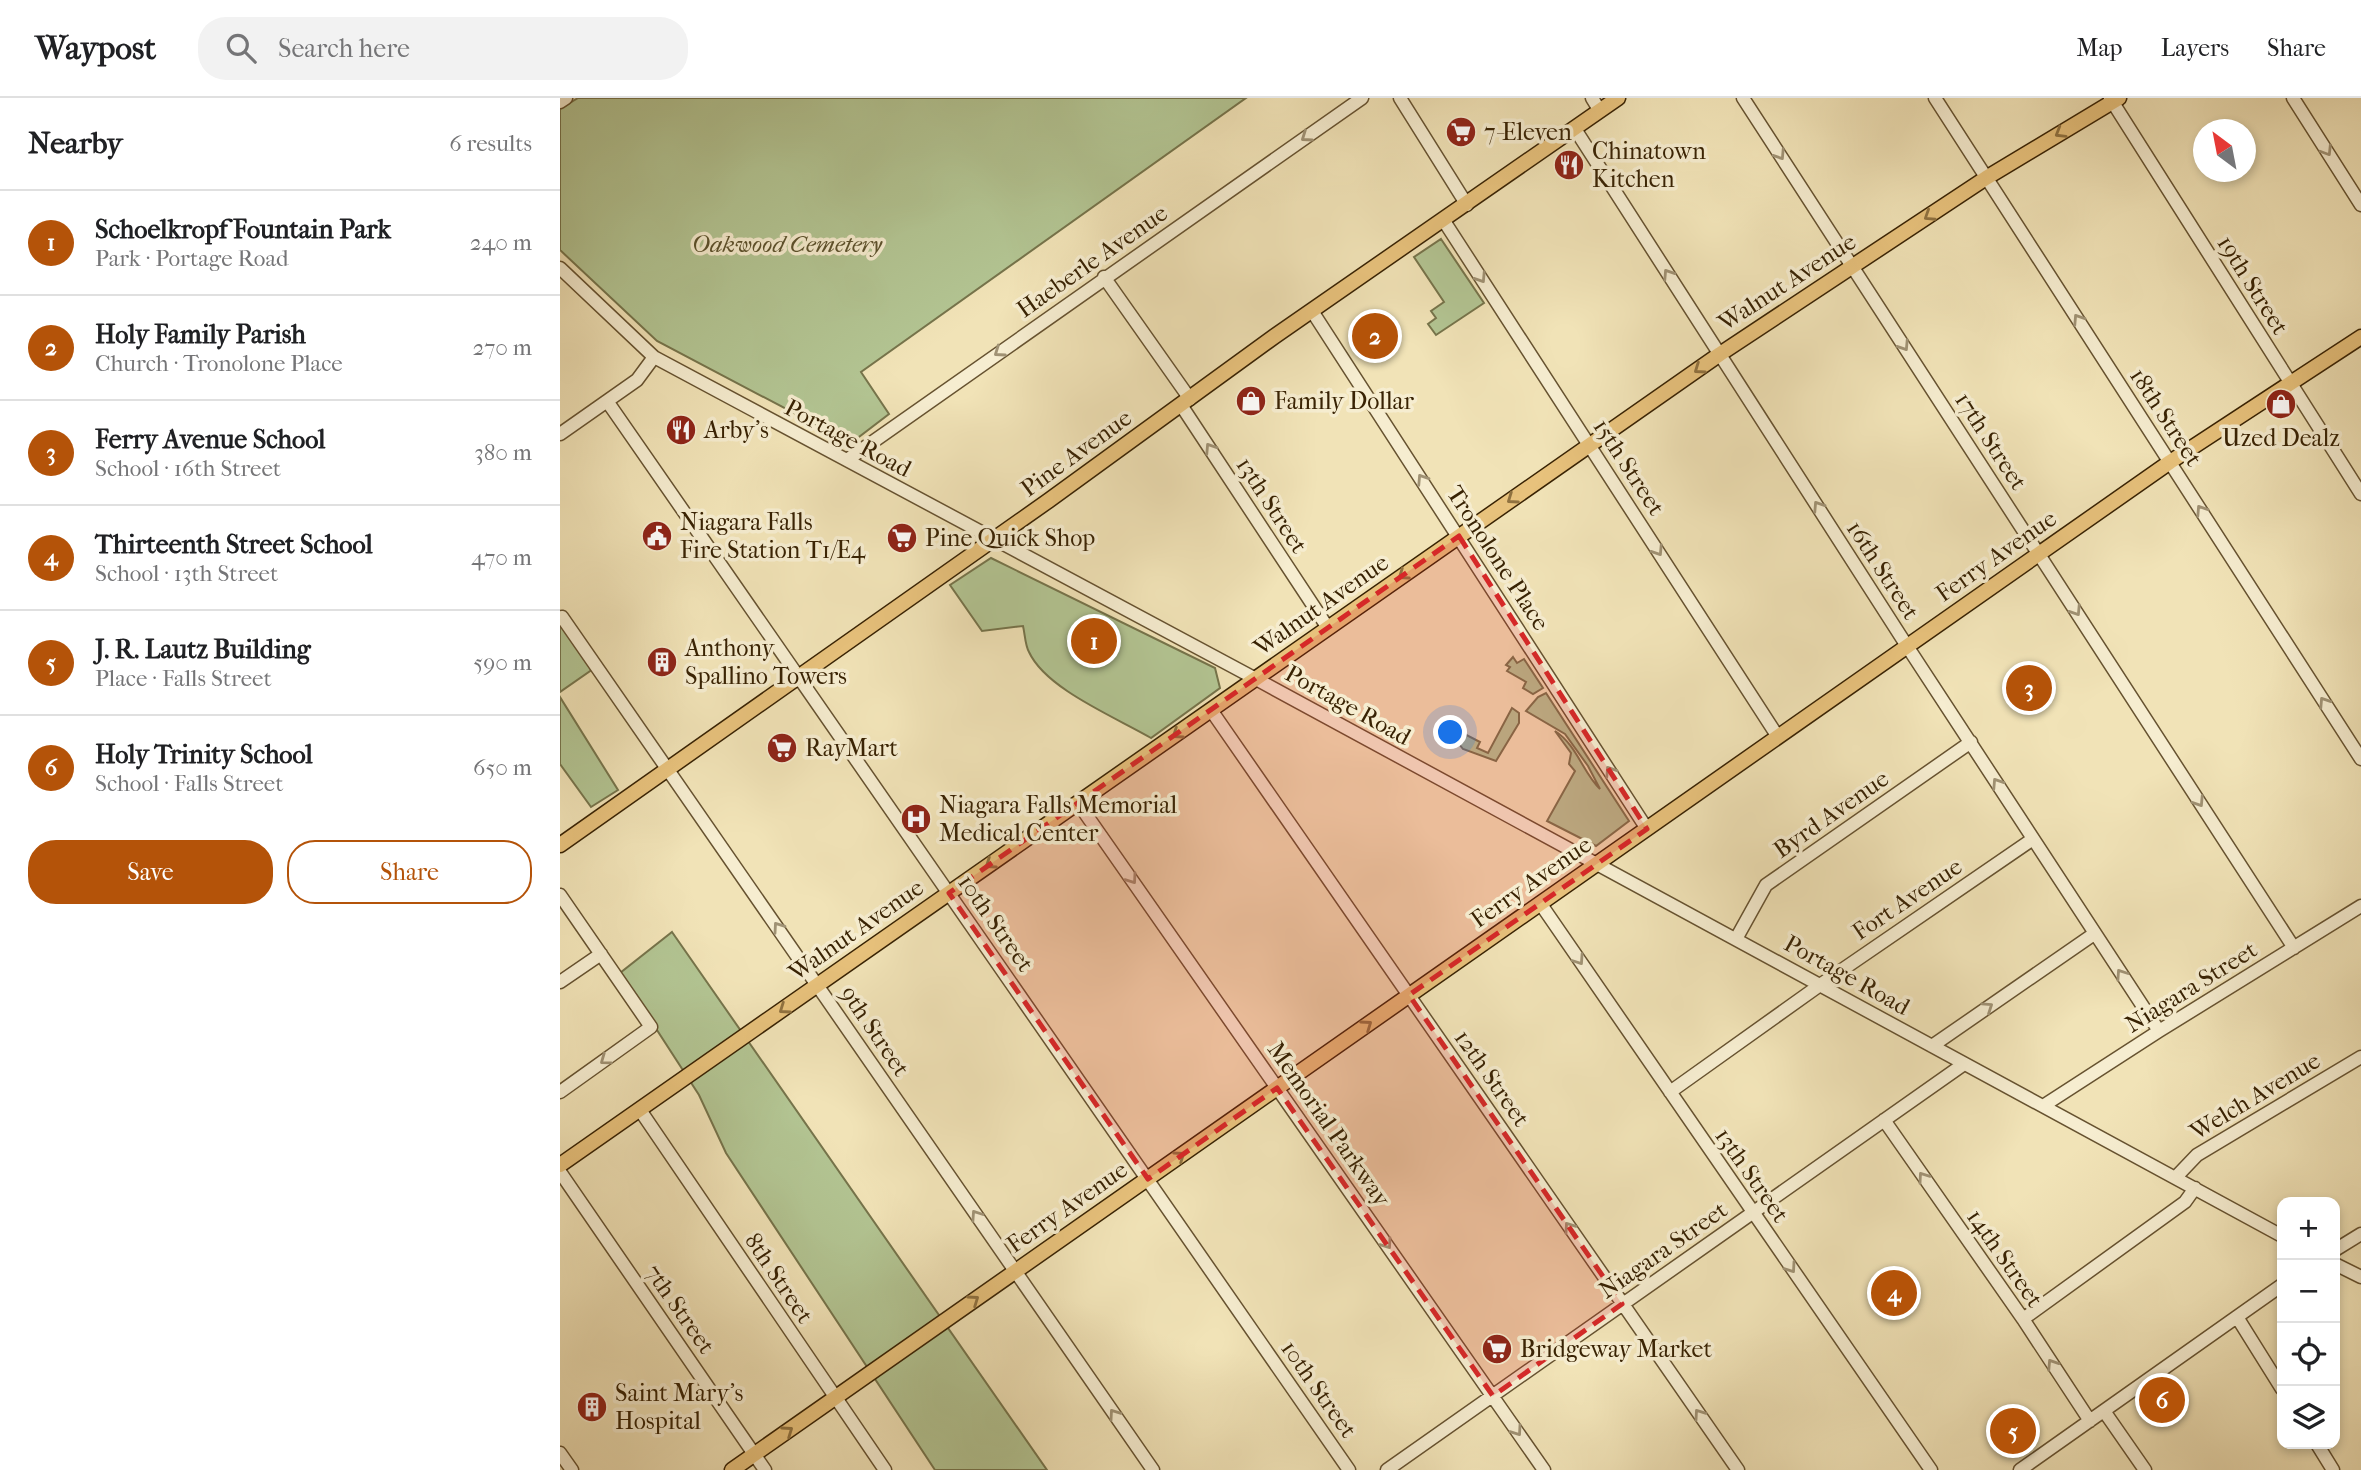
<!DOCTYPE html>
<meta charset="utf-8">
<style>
:root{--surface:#fff;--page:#f2f2f2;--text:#202124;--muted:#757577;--line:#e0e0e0;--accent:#b45309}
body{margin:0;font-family:"IM FELL French Canon",serif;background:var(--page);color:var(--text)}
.controls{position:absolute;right:21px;bottom:21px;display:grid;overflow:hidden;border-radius:14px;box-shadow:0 4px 10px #0003}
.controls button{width:63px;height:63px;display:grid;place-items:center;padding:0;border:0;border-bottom:2px solid var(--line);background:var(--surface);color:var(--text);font:35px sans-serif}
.compass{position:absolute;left:1633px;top:21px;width:63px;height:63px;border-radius:50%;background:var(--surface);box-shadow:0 4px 10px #0003;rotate:328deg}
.you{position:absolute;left:891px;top:635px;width:24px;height:24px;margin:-18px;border:5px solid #fff;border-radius:50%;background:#1a73e8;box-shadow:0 0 0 10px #1a73e833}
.badge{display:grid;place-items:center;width:46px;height:46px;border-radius:50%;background:var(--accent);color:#fff;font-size:23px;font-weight:700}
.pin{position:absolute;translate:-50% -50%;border:4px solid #fff;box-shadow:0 2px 7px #0006}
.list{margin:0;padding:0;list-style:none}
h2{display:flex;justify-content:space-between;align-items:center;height:91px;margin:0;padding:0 28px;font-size:30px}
h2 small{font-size:23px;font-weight:400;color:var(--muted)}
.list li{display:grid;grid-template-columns:46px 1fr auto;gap:21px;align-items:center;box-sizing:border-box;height:105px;padding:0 28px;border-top:2px solid var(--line)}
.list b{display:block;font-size:26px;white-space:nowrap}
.list p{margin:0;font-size:23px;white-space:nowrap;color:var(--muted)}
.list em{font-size:23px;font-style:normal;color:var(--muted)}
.actions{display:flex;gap:14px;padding:21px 28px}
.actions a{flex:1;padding:16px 0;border:2px solid var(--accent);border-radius:28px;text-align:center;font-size:24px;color:var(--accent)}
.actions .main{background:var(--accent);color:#fff}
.icon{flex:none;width:38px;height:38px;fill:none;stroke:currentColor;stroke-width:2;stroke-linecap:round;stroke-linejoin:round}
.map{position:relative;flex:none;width:1801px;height:1372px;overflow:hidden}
header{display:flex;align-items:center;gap:42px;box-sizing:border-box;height:98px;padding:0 35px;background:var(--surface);border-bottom:2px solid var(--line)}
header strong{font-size:33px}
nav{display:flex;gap:38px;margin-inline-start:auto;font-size:24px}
.search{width:490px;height:63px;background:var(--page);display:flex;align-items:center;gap:18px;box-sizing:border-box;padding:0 24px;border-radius:28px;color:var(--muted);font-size:26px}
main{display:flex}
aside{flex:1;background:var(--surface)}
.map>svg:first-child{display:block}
.green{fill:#b3c593;stroke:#76744b;stroke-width:2}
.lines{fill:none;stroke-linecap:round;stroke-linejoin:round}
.minor-casing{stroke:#665230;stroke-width:15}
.major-casing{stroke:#382203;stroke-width:17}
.minor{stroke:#f6edd0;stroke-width:12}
.major{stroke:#e8c27c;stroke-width:14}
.oneway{stroke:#907240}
.oneway2{stroke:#a09274}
.marked{fill:#d62828;fill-opacity:0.2;stroke:#d62828;stroke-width:5;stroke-dasharray:14 9;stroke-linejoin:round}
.labels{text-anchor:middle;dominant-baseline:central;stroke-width:7;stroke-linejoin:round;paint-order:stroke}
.poi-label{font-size:24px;fill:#382203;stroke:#f6edd0;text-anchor:start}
.park-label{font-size:24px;font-style:italic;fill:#5d532e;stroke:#f6edd0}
.street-label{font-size:24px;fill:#382203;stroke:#f6edd0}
</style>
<header>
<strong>Waypost</strong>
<div class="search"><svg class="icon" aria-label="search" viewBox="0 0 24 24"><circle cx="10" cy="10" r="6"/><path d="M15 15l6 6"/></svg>Search here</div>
<nav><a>Map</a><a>Layers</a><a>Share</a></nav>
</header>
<main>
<aside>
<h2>Nearby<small>6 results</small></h2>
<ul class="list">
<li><span class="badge">1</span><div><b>Schoelkropf Fountain Park</b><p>Park · Portage Road</p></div><em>240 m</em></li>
<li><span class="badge">2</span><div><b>Holy Family Parish</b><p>Church · Tronolone Place</p></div><em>270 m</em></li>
<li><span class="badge">3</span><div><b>Ferry Avenue School</b><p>School · 16th Street</p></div><em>380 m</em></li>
<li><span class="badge">4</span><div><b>Thirteenth Street School</b><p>School · 13th Street</p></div><em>470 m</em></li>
<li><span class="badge">5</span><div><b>J. R. Lautz Building</b><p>Place · Falls Street</p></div><em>590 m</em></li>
<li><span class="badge">6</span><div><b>Holy Trinity School</b><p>School · Falls Street</p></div><em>650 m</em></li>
</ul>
<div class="actions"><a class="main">Save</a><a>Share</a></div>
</aside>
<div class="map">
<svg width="1801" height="1372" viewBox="0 0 1801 1372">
<rect width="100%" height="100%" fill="#f1e3b7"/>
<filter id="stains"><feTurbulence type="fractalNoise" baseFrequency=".00286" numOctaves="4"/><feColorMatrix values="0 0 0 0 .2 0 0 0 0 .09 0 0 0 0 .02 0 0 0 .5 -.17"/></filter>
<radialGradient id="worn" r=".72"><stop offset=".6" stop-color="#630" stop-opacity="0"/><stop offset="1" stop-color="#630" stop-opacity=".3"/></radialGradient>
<!-- green -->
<path class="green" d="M18,0h668l-385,274 28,42 -38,29 -194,-102 -97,-91v-141z
M881,141l43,64 -48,32 -8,-11 8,-6 -5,-7 13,-9 -30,-45z
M431,460l224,110 5,20 -69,50c-36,-21 -105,-49 -122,-86 -4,-7 -4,-18 -6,-26l-41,5 -32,-46z
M0,525l33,46 -33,23z
M953,559l4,6 7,-4 19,29 -10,6 -10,-6 3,-6 -19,-11 3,-4 -4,-2z
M986,595l83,128 -33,25 -49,-25 28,-50 -6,-7 2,-11 -16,-22c22,14 28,42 45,58l-12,-23 -23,-32 -39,-23 12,-14z
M0,599l58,93 -27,17 -31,-43z
M952,610l7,5v10l-23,38 -33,-12 -12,-15 4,-5 25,13 -3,6 11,5z
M112,834l375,538h-112l-209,-317 -27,-58 -79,-122z"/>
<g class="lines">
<!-- minor casing -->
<g class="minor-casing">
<path id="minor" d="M840,0l67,107
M1032,0l8,13
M1183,0l551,850
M1375,0l426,661
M1550,0l251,396
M1733,0l68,107
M0,4l6,-4
M1015,31l332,517 252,385
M884,123l334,516
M0,170l94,89 602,322 1026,557
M544,179l86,122
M752,213l335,518
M47,303l742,1069
M621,307l147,223
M0,336l77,-54 17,-23
M287,362l515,-362
M2,519l591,853
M651,612l527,760
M518,705l466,667
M0,797l91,132 -91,65
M980,805l391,567
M1176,841l30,-54 205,-143
M0,884l41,-28
M1372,948l162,-112
M1110,994l150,-107 213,-146
M1483,1008l116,-75 202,-125
M80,1012l245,360
M1324,1022l139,199 67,102
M0,1074l205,298
M1616,1079l21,-22 164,-98
M1775,1152l26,-16
M1775,1166l26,13
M1677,1219l45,72
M1463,1221l162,-117 10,-14
M1544,1313l41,59
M1757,1346l16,26
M0,1355l12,17
M827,1372l577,-406
M1460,1372l262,-185"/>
</g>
<!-- major casing -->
<g class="major-casing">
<path id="major" d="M0,747l488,-344 227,-165 343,-238
M0,1067l1160,-811 266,-176 133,-80
M172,1372l1438,-1008 191,-125"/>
</g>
<!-- minor -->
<use href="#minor" class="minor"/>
<!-- major -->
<use href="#major" class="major"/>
</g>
<!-- one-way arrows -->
<defs><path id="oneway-chevron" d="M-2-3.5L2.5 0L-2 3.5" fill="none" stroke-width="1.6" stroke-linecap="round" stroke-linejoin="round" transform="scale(1.75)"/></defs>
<g class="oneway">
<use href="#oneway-chevron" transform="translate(1500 35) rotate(149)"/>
<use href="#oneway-chevron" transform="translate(1369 118) rotate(147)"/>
<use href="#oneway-chevron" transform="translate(1139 271) rotate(145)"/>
<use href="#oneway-chevron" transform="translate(952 401) rotate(145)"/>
<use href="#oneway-chevron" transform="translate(843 477) rotate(145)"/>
<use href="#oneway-chevron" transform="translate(617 636) rotate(145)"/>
<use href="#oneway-chevron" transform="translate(430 766) rotate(145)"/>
<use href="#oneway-chevron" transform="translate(224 911) rotate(145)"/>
<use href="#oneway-chevron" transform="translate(807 927) rotate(-35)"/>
<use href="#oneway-chevron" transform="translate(620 1058) rotate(-35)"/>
<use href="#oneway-chevron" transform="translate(414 1202) rotate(-35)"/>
<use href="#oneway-chevron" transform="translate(228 1333) rotate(-35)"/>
</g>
<g class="oneway2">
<use href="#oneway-chevron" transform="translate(746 39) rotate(145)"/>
<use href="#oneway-chevron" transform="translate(1767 53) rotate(58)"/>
<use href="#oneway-chevron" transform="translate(1220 57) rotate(57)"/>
<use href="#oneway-chevron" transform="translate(1108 176) rotate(-123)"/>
<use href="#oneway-chevron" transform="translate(921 180) rotate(57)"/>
<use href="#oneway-chevron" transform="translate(1518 221) rotate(-123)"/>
<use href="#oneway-chevron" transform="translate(1344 248) rotate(57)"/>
<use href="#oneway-chevron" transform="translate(439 254) rotate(145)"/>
<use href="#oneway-chevron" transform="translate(650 350) rotate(-123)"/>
<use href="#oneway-chevron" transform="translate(862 381) rotate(-123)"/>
<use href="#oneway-chevron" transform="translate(1258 408) rotate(-123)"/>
<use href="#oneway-chevron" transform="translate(1641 412) rotate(-123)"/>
<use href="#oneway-chevron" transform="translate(1098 453) rotate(57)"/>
<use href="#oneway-chevron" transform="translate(1516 513) rotate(57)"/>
<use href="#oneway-chevron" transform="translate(1764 604) rotate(-123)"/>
<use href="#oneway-chevron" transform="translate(1050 673) rotate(-123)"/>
<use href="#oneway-chevron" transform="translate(1437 685) rotate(-123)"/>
<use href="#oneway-chevron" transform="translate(1639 704) rotate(57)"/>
<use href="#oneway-chevron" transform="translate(572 781) rotate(55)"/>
<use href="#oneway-chevron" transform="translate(218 829) rotate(-125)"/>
<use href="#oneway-chevron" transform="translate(1019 862) rotate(56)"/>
<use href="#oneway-chevron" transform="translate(1561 876) rotate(-124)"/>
<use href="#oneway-chevron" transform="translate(1428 909) rotate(-34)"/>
<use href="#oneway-chevron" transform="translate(45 962) rotate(144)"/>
<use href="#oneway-chevron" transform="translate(1363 1079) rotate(-125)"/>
<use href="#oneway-chevron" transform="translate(416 1117) rotate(-124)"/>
<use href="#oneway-chevron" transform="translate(1009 1129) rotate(-125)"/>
<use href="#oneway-chevron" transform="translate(827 1146) rotate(55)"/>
<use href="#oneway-chevron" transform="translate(1231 1170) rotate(55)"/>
<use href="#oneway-chevron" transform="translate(1492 1266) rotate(-123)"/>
<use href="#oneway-chevron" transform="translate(554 1316) rotate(-125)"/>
<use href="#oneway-chevron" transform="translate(1139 1316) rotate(-125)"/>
<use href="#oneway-chevron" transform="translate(957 1333) rotate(55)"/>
</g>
<!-- marked area -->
<path class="marked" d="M899,438l188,293 -238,166 213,309 -129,92 -216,-308 -129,91 -199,-286z"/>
<!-- icons -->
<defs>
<g id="supermarket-disc" transform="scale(1.575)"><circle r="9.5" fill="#8f2418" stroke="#f6edd0"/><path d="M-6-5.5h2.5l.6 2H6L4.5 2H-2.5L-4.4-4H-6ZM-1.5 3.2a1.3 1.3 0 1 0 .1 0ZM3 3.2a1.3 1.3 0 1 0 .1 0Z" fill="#fff"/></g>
<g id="restaurant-disc" transform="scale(1.575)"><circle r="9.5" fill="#8f2418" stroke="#f6edd0"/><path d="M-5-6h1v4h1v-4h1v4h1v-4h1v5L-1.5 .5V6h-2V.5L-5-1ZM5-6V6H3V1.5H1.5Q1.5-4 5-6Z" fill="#fff"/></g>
<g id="shop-disc" transform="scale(1.575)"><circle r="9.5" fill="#8f2418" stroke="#f6edd0"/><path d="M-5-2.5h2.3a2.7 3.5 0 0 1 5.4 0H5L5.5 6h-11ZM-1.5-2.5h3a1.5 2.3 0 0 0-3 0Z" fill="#fff"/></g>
<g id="civic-disc" transform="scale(1.575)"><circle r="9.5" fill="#8f2418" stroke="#f6edd0"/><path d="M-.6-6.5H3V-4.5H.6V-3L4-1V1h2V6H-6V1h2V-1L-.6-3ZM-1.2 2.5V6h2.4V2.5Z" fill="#fff"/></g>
<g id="building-disc" transform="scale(1.575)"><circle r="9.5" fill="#8f2418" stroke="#f6edd0"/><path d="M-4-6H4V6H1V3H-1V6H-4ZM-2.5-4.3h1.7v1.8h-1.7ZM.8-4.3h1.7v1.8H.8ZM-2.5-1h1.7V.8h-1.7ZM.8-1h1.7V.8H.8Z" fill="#fff"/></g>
<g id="hospital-disc" transform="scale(1.575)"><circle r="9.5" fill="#8f2418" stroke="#f6edd0"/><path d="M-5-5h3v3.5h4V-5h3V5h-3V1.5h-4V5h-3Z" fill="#fff"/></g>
</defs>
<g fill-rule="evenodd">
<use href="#supermarket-disc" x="901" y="34"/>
<use href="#restaurant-disc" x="1009" y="67"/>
<use href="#shop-disc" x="691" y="303"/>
<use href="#shop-disc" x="1721" y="306"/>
<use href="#restaurant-disc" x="121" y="332"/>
<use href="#civic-disc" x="97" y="438"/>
<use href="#supermarket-disc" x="342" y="440"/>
<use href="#building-disc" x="102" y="564"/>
<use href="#supermarket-disc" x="222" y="650"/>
<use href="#hospital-disc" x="356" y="721"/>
<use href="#supermarket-disc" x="937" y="1251"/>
<use href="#building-disc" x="32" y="1309"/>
</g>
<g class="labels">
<!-- poi labels -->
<g class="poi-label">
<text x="924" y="34">7-Eleven</text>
<text x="1032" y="53">Chinatown<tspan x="1032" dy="28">Kitchen</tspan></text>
<text x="714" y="303">Family Dollar</text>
<text x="144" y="332">Arby's</text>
<text x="1721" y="340" text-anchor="middle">Uzed Dealz</text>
<text x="120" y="424">Niagara Falls<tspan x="120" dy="28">Fire Station T1/E4</tspan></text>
<text x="365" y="440">Pine Quick Shop</text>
<text x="125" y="550">Anthony<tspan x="125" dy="28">Spallino Towers</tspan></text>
<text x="245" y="650">RayMart</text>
<text x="379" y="707">Niagara Falls Memorial<tspan x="379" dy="28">Medical Center</tspan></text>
<text x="960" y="1251">Bridgeway Market</text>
<text x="55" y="1295">Saint Mary's<tspan x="55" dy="28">Hospital</tspan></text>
</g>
<!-- park labels -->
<g class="park-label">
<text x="227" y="146">Oakwood Cemetery</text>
</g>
<!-- street labels -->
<g class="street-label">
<text transform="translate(532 163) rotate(-35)">Haeberle Avenue</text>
<text transform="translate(1227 184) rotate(-33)">Walnut Avenue</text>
<text transform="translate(1693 187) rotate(58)">19th Street</text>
<text transform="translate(1606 319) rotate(57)">18th Street</text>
<text transform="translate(288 340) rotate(28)">Portage Road</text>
<text transform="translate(1431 343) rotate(57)">17th Street</text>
<text transform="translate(516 355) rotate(-36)">Pine Avenue</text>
<text transform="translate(1069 369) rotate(57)">15th Street</text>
<text transform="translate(712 407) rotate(57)">13th Street</text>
<text transform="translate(1436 458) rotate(-35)">Ferry Avenue</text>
<text transform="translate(938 460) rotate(57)">Tronolone Place</text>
<text transform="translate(1323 472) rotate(57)">16th Street</text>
<text transform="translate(761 507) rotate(-35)">Walnut Avenue</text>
<text transform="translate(788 607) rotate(29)">Portage Road</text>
<text transform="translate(1271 716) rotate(-35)">Byrd Avenue</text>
<text transform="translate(971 784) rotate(-35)">Ferry Avenue</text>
<text transform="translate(1347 801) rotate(-34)">Fort Avenue</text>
<text transform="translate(436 825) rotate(55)">10th Street</text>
<text transform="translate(296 832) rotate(-35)">Walnut Avenue</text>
<text transform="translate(1287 877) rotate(29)">Portage Road</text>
<text transform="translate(1631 889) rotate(-32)">Niagara Street</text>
<text transform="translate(315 933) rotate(56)">9th Street</text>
<text transform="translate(932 980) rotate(55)">12th Street</text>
<text transform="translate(1695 998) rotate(-31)">Welch Avenue</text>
<text transform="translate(769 1026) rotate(55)">Memorial Parkway</text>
<text transform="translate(1192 1077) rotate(55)">13th Street</text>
<text transform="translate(507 1109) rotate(-35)">Ferry Avenue</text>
<text transform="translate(1103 1152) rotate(-35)">Niagara Street</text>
<text transform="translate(1445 1160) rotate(55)">14th Street</text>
<text transform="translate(219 1180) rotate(56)">8th Street</text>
<text transform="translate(120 1211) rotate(55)">7th Street</text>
<text transform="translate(759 1291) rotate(55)">10th Street</text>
</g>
</g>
<rect width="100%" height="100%" filter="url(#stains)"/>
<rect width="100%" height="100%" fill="url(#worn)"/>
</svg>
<div class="controls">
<button>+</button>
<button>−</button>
<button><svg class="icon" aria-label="locate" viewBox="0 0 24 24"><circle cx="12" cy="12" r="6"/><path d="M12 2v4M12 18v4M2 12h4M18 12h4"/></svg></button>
<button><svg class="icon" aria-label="layers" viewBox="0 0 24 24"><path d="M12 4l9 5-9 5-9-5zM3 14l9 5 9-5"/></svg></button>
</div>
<svg class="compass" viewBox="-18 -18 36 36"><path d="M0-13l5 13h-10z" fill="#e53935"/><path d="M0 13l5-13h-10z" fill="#757577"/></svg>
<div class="you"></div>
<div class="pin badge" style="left:534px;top:543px">1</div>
<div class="pin badge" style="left:815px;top:238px">2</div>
<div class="pin badge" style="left:1469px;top:590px">3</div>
<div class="pin badge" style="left:1334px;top:1195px">4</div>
<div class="pin badge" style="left:1453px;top:1333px">5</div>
<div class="pin badge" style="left:1602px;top:1302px">6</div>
</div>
</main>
